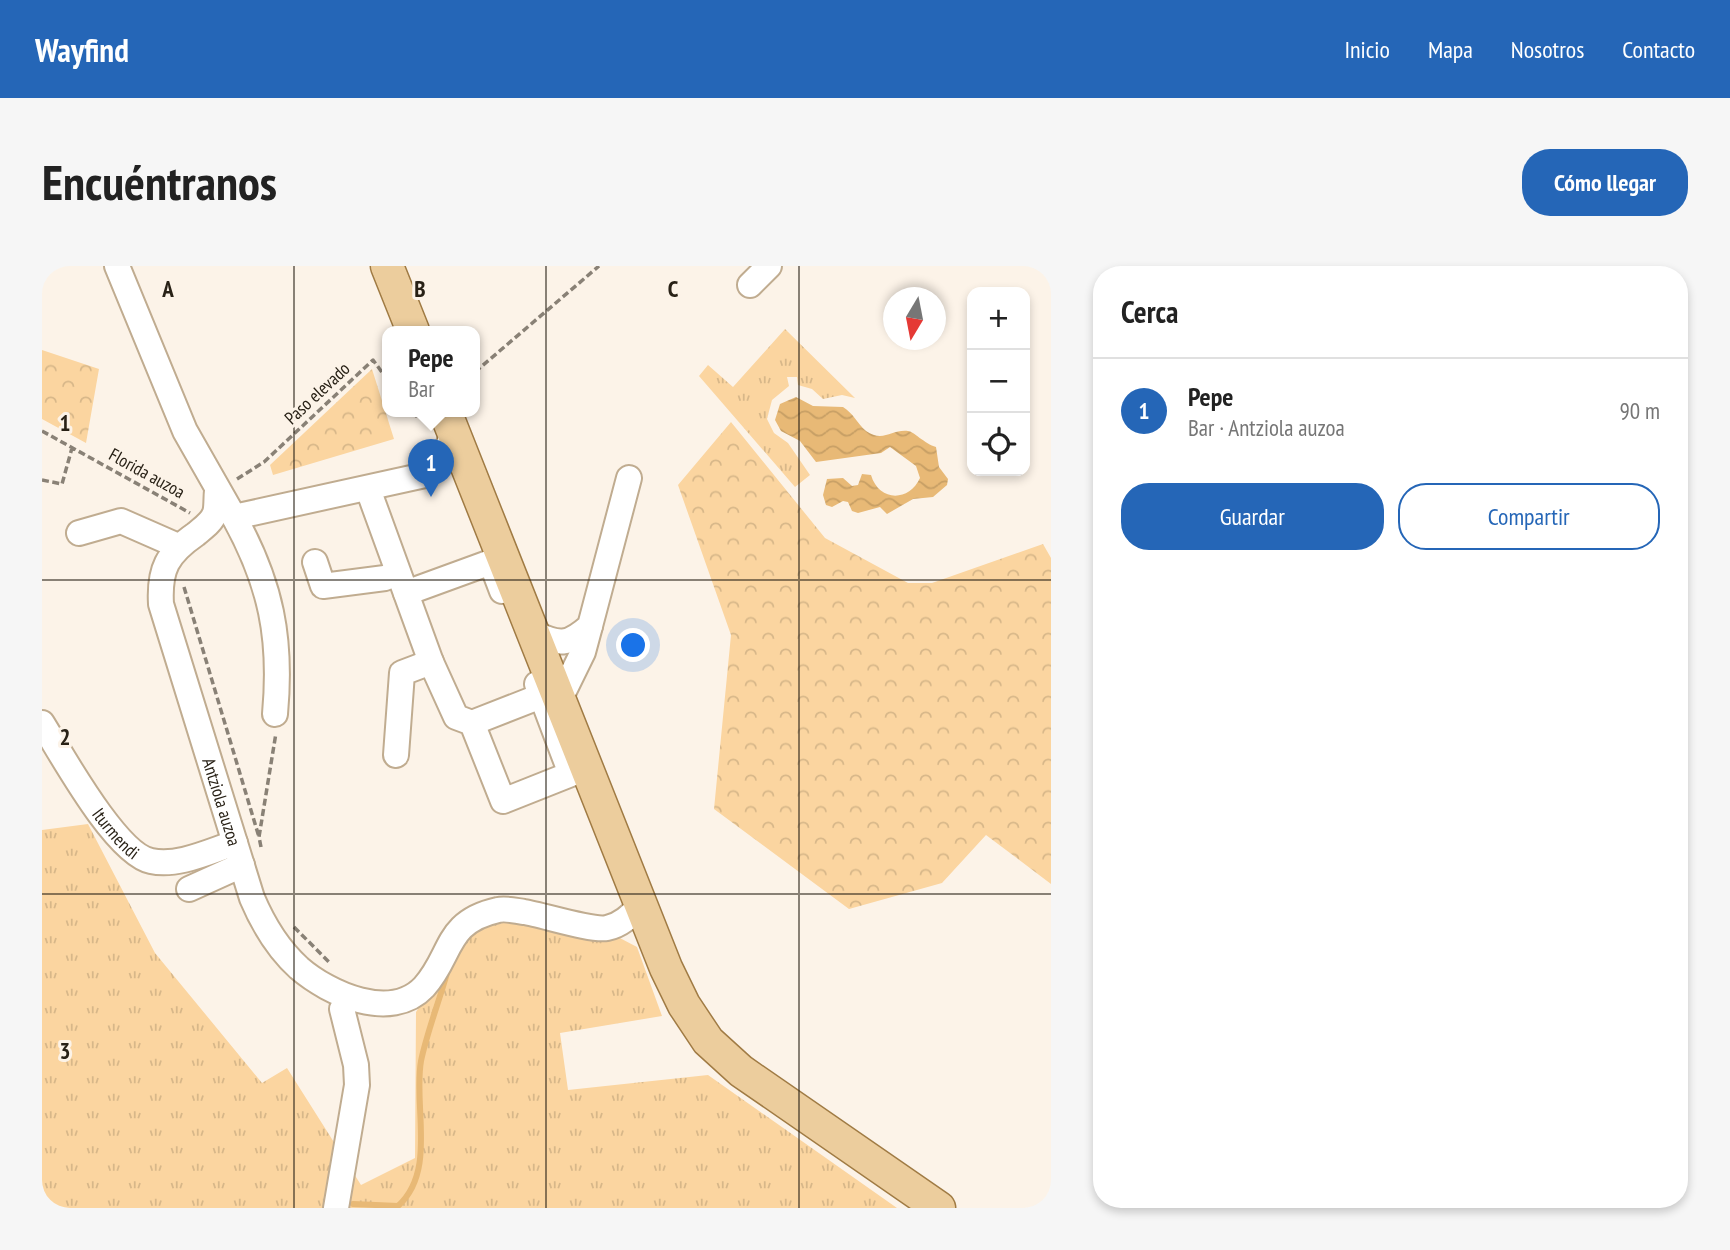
<!DOCTYPE html>
<html lang="es">
<meta charset="utf-8">
<style>
:root{--surface:#fff;--page:#f6f6f6;--text:#222;--muted:#767676;--line:#e0e0e0;--accent:#2566b7}
body{margin:0;font-family:"PT Sans Narrow",sans-serif;background:var(--page);color:var(--text)}
.controls{position:absolute;right:21px;top:21px;display:grid;overflow:hidden;border-radius:14px;box-shadow:0 4px 10px #0003}
.controls button{width:63px;height:63px;display:grid;place-items:center;padding:0;border:0;border-bottom:2px solid var(--line);background:var(--surface);color:var(--text);font:35px sans-serif}
.compass{position:absolute;left:841px;top:21px;width:63px;height:63px;border-radius:50%;background:var(--surface);box-shadow:0 4px 10px #0003;rotate:190deg}
.you{position:absolute;left:592px;top:380px;width:24px;height:24px;margin:-18px;border:5px solid #fff;border-radius:50%;background:#1a73e8;box-shadow:0 0 0 10px #1a73e833}
.badge{display:grid;place-items:center;width:46px;height:46px;border-radius:50%;background:var(--accent);color:#fff;font-size:23px;font-weight:700}
.pin{position:absolute;translate:-50% -58px;filter:drop-shadow(0 2px 4px #0008)}
.pin::after{content:'';position:absolute;top:37px;width:24px;height:21px;background:inherit;clip-path:polygon(0 0,100% 0,50% 100%)}
.popup{position:absolute;left:340px;top:60px;width:98px;height:91px;box-sizing:border-box;display:grid;place-content:center;border-radius:14px;background:var(--surface);filter:drop-shadow(0 2px 5px #0005);font-size:23px;white-space:nowrap;color:var(--muted)}
.popup b{font-size:26px;color:var(--text)}
.popup::after{content:'';position:absolute;left:50%;top:100%;margin-left:-14px;border:14px solid transparent;border-top-color:var(--surface)}
.list{margin:0;padding:0;list-style:none}
h2{display:flex;justify-content:space-between;align-items:center;height:91px;margin:0;padding:0 28px;font-size:30px}
h2 small{font-size:23px;font-weight:400;color:var(--muted)}
.list li{display:grid;grid-template-columns:46px 1fr auto;gap:21px;align-items:center;box-sizing:border-box;height:105px;padding:0 28px;border-top:2px solid var(--line)}
.list b{display:block;font-size:26px;white-space:nowrap}
.list p{margin:0;font-size:23px;white-space:nowrap;color:var(--muted)}
.list em{font-size:23px;font-style:normal;color:var(--muted)}
.actions{display:flex;gap:14px;padding:21px 28px}
.actions a{flex:1;padding:16px 0;border:2px solid var(--accent);border-radius:28px;text-align:center;font-size:24px;color:var(--accent)}
.actions .main{background:var(--accent);color:#fff}
.icon{flex:none;width:38px;height:38px;fill:none;stroke:currentColor;stroke-width:2;stroke-linecap:round;stroke-linejoin:round}
.map{position:relative;flex:none;width:1009px;height:942px;overflow:hidden;border-radius:28px}
header{display:flex;align-items:center;gap:42px;box-sizing:border-box;height:98px;padding:0 35px;background:var(--accent);color:#fff}
header strong{font-size:33px}
nav{display:flex;gap:38px;margin-inline-start:auto;font-size:24px}
.intro{display:flex;align-items:center;justify-content:space-between;box-sizing:border-box;height:168px;padding:0 42px}
h1{margin:0;font-size:49px}
.button{padding:18px 32px;border-radius:28px;background:var(--accent);color:#fff;font-size:24px;font-weight:700}
main{display:flex;gap:42px;padding:0 42px}
aside{flex:1;background:var(--surface);border-radius:28px;box-shadow:0 4px 10px #0003}
.map>svg:first-child{display:block}
.grass{fill:url(#grass-tufts)}
.forest{fill:url(#forest-crowns)}
.water{fill:url(#water-waves)}
.lines{fill:none;stroke-linecap:round;stroke-linejoin:round}
.stream{stroke:#e8b976;stroke-width:6}
.minor-casing{stroke:#c0ac90;stroke-width:28}
.major-casing{stroke:#a07b44;stroke-width:35}
.path{stroke:#898176;stroke-width:3.5;stroke-dasharray:7 3.5;stroke-linecap:butt}
.minor{stroke:#fff;stroke-width:24}
.major{stroke:#eccd9d;stroke-width:32}
.grid{fill:none;stroke:#282116;stroke-width:2;stroke-opacity:0.55}
.labels{text-anchor:middle;dominant-baseline:central;stroke-width:6;stroke-linejoin:round;paint-order:stroke}
.street-label{font-size:18px;fill:#282116;stroke:#fcf3e8}
.grid-label{font-size:23px;text-anchor:middle;font-weight:bold;fill:#282116;stroke:#fcf3e8;stroke-width:6;stroke-linejoin:round;paint-order:stroke}
</style>
<header>
<strong>Wayfind</strong>
<nav><a>Inicio</a><a>Mapa</a><a>Nosotros</a><a>Contacto</a></nav>
</header>
<div class="intro"><h1>Encuéntranos</h1><a class="button">Cómo llegar</a></div>
<main>
<div class="map">
<svg width="1009" height="942" viewBox="0 0 1009 942">
<defs>
<pattern id="grass-tufts" width="24" height="20" patternUnits="userSpaceOnUse" patternTransform="scale(1.75)"><rect width="24" height="20" fill="#fbd5a0"/><path d="M3 7l-1-3M5 7V3M7 7l1-3M15 17l-1-3M17 17v-4M19 17l1-3" fill="none" stroke="#d7b789"/></pattern>
<pattern id="forest-crowns" width="20" height="18" patternUnits="userSpaceOnUse" patternTransform="scale(1.75)"><rect width="20" height="18" fill="#fbd5a0"/><path d="M2 6a3 3 0 1 1 6 0M12 15a3 3 0 1 1 6 0" fill="none" stroke="#d7b789"/></pattern>
<pattern id="water-waves" width="16" height="10" patternUnits="userSpaceOnUse" patternTransform="scale(1.75)"><rect width="16" height="10" fill="#e8b976"/><path d="M0 5q4-4 8 0t8 0" fill="none" stroke="#c79f65"/></pattern>
</defs>
<rect width="100%" height="100%" fill="#fcf3e8"/>
<!-- grass -->
<path class="grass" d="M743,63l70,69 -13,-3 -19,4 -11,-10 -14,-4 -1,-8h-10l2,9 -17,14 -5,19 7,14 14,10 22,32 -15,12 -96,-111 9,-11 25,22z
M46,558l67,129 107,130 25,-15 74,117 54,-27 1,-146 54,-84 30,-12 116,20 21,11 25,69 -102,17 8,57 140,-15 189,133h-855v-378z"/>
<!-- forest -->
<path class="forest" d="M0,84l57,19 -13,74 -44,-24z
M330,103l22,70 -121,36 -3,-10z
M689,156l94,116 83,45h24l111,-39 8,14v326l-65,-49 -44,48 -93,26 -135,-100 17,-174 -53,-150z"/>
<!-- water -->
<path class="water" d="M754,131l17,9 30,1c10,6 14,16 23,24 17,12 26,-2 42,0 5,0 17,13 28,16l3,20 9,12 -1,6 -14,12 -20,2 -26,15 -7,-7 -22,6 -6,-2 -4,-9 -5,-1 -11,6 -6,-2 -3,-10 4,-16 16,-1 9,8 6,-1 4,-11 9,1c8,27 38,27 49,3l-4,-12 -26,-19 -9,6 -65,9 -16,-21 -19,-10 -6,-11 5,-16z"/>
<g class="lines">
<!-- stream -->
<path class="stream" d="M311,938l45,2c39,-35 15,-100 23,-145 6,-29 18,-59 26,-88"/>
<!-- minor casing -->
<g class="minor-casing">
<g id="minor">
<path d="M75,0l68,165 49,86 191,-42 20,-21 8,-21"/>
<path d="M708,19l19,-19"/>
<path d="M326,223l63,173 25,55 16,6 31,78 68,-27 -34,-90"/>
<path id="s1" d="M175,225c-1,7 0,16 -2,22 -3,9 -12,15 -19,21 -29,20 -37,35 -35,70l91,294c11,26 25,50 47,70 30,26 92,54 125,19 29,-32 20,-65 74,-77 8,-2 18,1 26,2 19,3 68,19 83,16 15,-3 25,-14 35,-24"/>
<path d="M192,251c37,67 48,121 41,197"/>
<path d="M37,267l42,-12 57,25"/>
<path d="M273,296l8,24 62,-8 13,-5"/>
<path d="M364,327l85,-31 11,29"/>
<path d="M491,367c27,12 34,13 57,-7l39,-148"/>
<path d="M518,433l23,-47 7,-26"/>
<path id="s2" d="M0,457c20,32 74,131 109,138 27,6 59,-10 84,-18"/>
<path d="M430,457l69,-27"/>
<path d="M354,489l6,-82 29,-11"/>
<path d="M147,623l53,-24"/>
<path d="M294,942l21,-123 -1,-20 -14,-56 7,-11"/>
</g>
</g>
<!-- major casing -->
<g class="major-casing">
<path id="major" d="M345,0l26,65
M403,145l221,557 18,37 24,36 33,30 198,137"/>
</g>
<!-- path -->
<path class="path" d="M433,106l124,-106
M370,145l4,5 4,-4
M0,165l148,82
M195,213l27,-17 109,-102 14,19
M0,214l20,4 10,-36
M142,321l75,250
M219,581l-2,-10 17,-104
M252,661l36,36"/>
<!-- minor -->
<use href="#minor" class="minor"/>
<!-- major -->
<use href="#major" class="major"/>
</g>
<!-- grid -->
<path class="grid" d="M252,0v942M504,0v942M757,0v942M0,314h1009M0,628h1009"/>
<g class="labels">
<!-- street labels -->
<g class="street-label">
<text transform="translate(275 127) rotate(-43)">Paso elevado</text>
<text transform="translate(105 207) rotate(29)">Florida auzoa</text>
<text stroke="none"><textPath href="#s1" startOffset="341">Antziola auzoa</textPath></text>
<text stroke="none"><textPath href="#s2" startOffset="133">Iturmendi</textPath></text>
</g>
</g>
<g class="grid-label">
<text x="126" y="31">A</text>
<text x="378" y="31">B</text>
<text x="631" y="31">C</text>
<text x="23" y="165">1</text>
<text x="23" y="479">2</text>
<text x="23" y="793">3</text>
</g>
</svg>
<div class="controls">
<button>+</button>
<button>−</button>
<button><svg class="icon" aria-label="locate" viewBox="0 0 24 24"><circle cx="12" cy="12" r="6"/><path d="M12 2v4M12 18v4M2 12h4M18 12h4"/></svg></button>
</div>
<svg class="compass" viewBox="-18 -18 36 36"><path d="M0-13l5 13h-10z" fill="#e53935"/><path d="M0 13l5-13h-10z" fill="#767676"/></svg>
<div class="you"></div>
<div class="pin badge" style="left:389px;top:231px">1</div>
<div class="popup"><b>Pepe</b>Bar</div>
</div>
<aside>
<h2>Cerca<small></small></h2>
<ul class="list">
<li><span class="badge">1</span><div><b>Pepe</b><p>Bar · Antziola auzoa</p></div><em>90 m</em></li>
</ul>
<div class="actions"><a class="main">Guardar</a><a>Compartir</a></div>
</aside>
</main>
